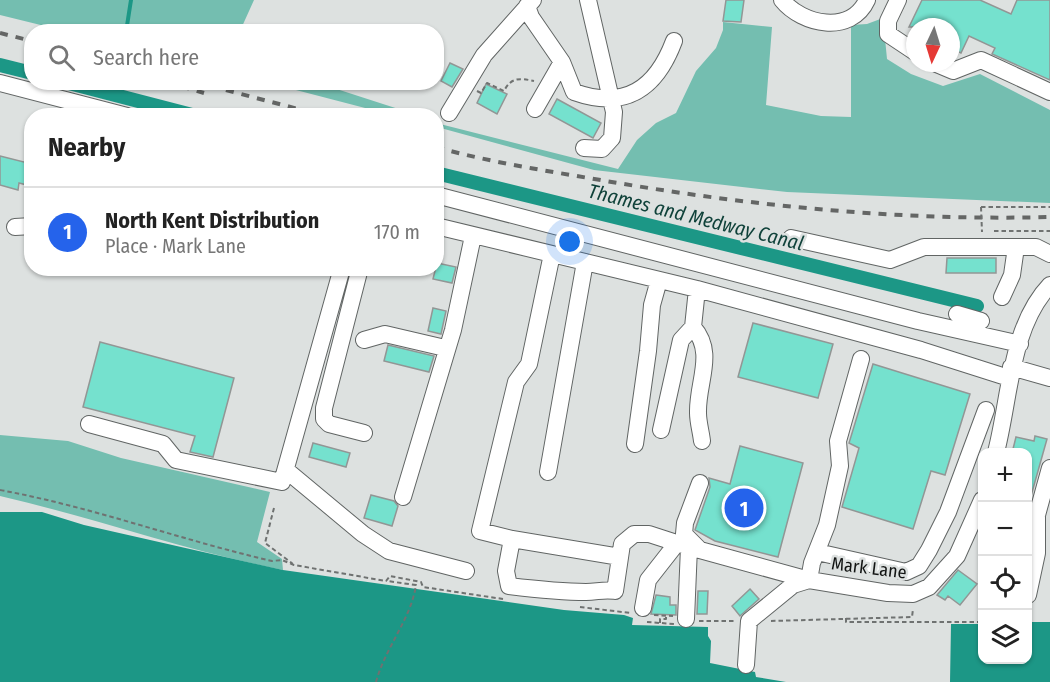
<!DOCTYPE html>
<meta charset="utf-8">
<style>
:root{--surface:#fff;--page:#f6f6f6;--text:#222;--muted:#767676;--line:#e0e0e0;--accent:#2563eb}
body{margin:0;font-family:"Fira Sans Condensed",sans-serif;background:var(--page);color:var(--text)}
.controls{position:absolute;right:18px;bottom:18px;display:grid;overflow:hidden;border-radius:12px;box-shadow:0 2px 4px #0004}
.controls button{width:54px;height:54px;display:grid;place-items:center;padding:0;border:0;border-bottom:2px solid var(--line);background:var(--surface);color:var(--text);font:30px sans-serif}
.compass{position:absolute;left:906px;top:18px;width:54px;height:54px;border-radius:50%;background:var(--surface);box-shadow:0 2px 4px #0004;rotate:184deg}
.you{position:absolute;left:570px;top:242px;width:21px;height:21px;margin:-15px;border:4px solid #fff;border-radius:50%;background:#1a73e8;box-shadow:0 0 0 9px #1a73e833}
.badge{display:grid;place-items:center;width:39px;height:39px;border-radius:50%;background:var(--accent);color:#fff;font-size:20px;font-weight:700}
.pin{position:absolute;translate:-50% -50%;border:3px solid #fff;box-shadow:0 2px 6px #0006}
.list{margin:0;padding:0;list-style:none}
h2{display:flex;justify-content:space-between;align-items:center;height:78px;margin:0;padding:0 24px;font-size:26px}
h2 small{font-size:20px;font-weight:400;color:var(--muted)}
.list li{display:grid;grid-template-columns:39px 1fr auto;gap:18px;align-items:center;box-sizing:border-box;height:90px;padding:0 24px;border-top:2px solid var(--line)}
.list b{display:block;font-size:22px;white-space:nowrap}
.list p{margin:0;font-size:20px;white-space:nowrap;color:var(--muted)}
.list em{font-size:20px;font-style:normal;color:var(--muted)}
.icon{flex:none;width:33px;height:33px;fill:none;stroke:currentColor;stroke-width:2;stroke-linecap:round;stroke-linejoin:round}
.map{position:relative;flex:none;width:1050px;height:682px;overflow:hidden}
.search{position:absolute;background:var(--surface);box-shadow:0 2px 4px #0004;left:24px;top:24px;width:420px;height:66px;display:flex;align-items:center;gap:15px;box-sizing:border-box;padding:0 21px;border-radius:24px;color:var(--muted);font-size:22px}
.panel{position:absolute;background:var(--surface);box-shadow:0 2px 4px #0004;left:24px;top:108px;width:420px;height:168px;border-radius:24px}
.map>svg:first-child{display:block}
.green{fill:#74beb0}
.water{fill:#1c9786}
.lines{fill:none;stroke-linecap:round;stroke-linejoin:round}
.stream{stroke:#1c9786;stroke-width:4}
.canal{stroke:#1c9786;stroke-width:14}
.building{fill:#75e1ce;stroke:#929695;stroke-width:1.5}
.minor-casing{stroke:#616564;stroke-width:18}
.path{stroke:#6f7271;stroke-width:2;stroke-dasharray:4.5 3;stroke-linecap:butt}
.minor{stroke:#fff;stroke-width:16}
.rail{stroke:#646665;stroke-width:4;stroke-dasharray:8 8;stroke-linecap:butt}
.path-bridge{stroke:#6f7271;stroke-width:2;stroke-dasharray:4.5 3;stroke-linecap:butt}
.labels{text-anchor:middle;dominant-baseline:central;stroke-width:5;stroke-linejoin:round;paint-order:stroke}
.street-label{font-size:18px;fill:#121413;stroke:#dde1e0}
.water-label{font-size:20px;font-style:italic;fill:#10423a;stroke:#dde1e0}
</style>
<div class="map">
<svg width="1050" height="682" viewBox="0 0 1050 682">
<rect width="100%" height="100%" fill="#dde1e0"/>
<!-- green -->
<path class="green" d="M0,0h254l-14,31h-175l-65,-16z
M883,18l4,41 24,15 32,12 37,-12 70,36v93l-263,-11 -193,-22 -157,-43 -1,-4 182,46 19,-29 19,-17 20,-10 20,-42 20,-23 7,-18v-8l49,5 -6,78 55,11 30,1v-92l16,-1z
M269,83h49l99,32h-25z
M0,435l68,6 53,17 149,34 -13,50 25,17 1,11c-96,-19 -188,-52 -283,-74z"/>
<!-- water -->
<path class="water" d="M0,512h42l42,13 199,45 281,40 60,5 9,3 -1,7 76,2v9l3,5 -1,22 45,9 1,5 30,5h-786z
M1028,622h22v60h-100l1,-58h31v36h46z"/>
<g class="lines">
<!-- stream -->
<path class="stream" d="M126,32l5,-32
M117,97l2,-15"/>
<!-- canal -->
<path class="canal" d="M0,65l32,8
M65,82l131,34
M436,173l541,133"/>
</g>
<!-- building -->
<path class="building" d="M726,0h18l-3,22 -18,-1z
M922,0h58l31,14 6,-14h33v80l-58,-26 3,-6 -26,-12 -8,17 -10,-5v-21h-42z
M450,63l13,6 -11,18 -11,-6z
M486,84l21,10 -10,20 -20,-11z
M557,99l44,24 -8,15 -44,-24z
M0,156l32,8v14h-3l-2,7 -8,-2 -1,7 -18,-5z
M947,258h49v15h-50z
M437,263l19,4 -4,16 -19,-4z
M433,308l13,3 -5,23 -13,-3z
M753,323l80,21 -15,54 -80,-21z
M100,342l134,36 -21,79 -23,-5 5,-16 -112,-29z
M388,345l46,11 -5,16 -45,-11z
M873,364l97,30 -25,81 -14,-4 -18,58 -71,-22 17,-59 -10,-5z
M1035,436l12,3 -18,64 -1,-50h-16l4,-16 18,4z
M313,443l37,10 -4,14 -37,-10z
M740,446l63,17 -25,94 -63,-16 -20,-11 15,-43 -1,-9 21,6z
M371,495l23,6 4,5 -6,20 -28,-8z
M958,570l19,14 -17,21 -12,-9 -3,4 -8,-5z
M750,589l9,10 -19,17 -8,-10z
M698,591h10l-1,23h-10z
M656,595l14,2v8h6v10l-25,-1z"/>
<g class="lines">
<!-- minor casing -->
<g class="minor-casing">
<path id="minor" d="M782,0c20,25 69,35 85,0
M898,0l-10,21v13l27,18
M527,6l4,11 31,45 -27,47
M562,62l12,30c51,18 82,-3 100,-51
M934,63l19,8 28,-11 69,32
M0,83l127,33
M449,113l35,-58 49,-55
M584,148l18,1 10,-11 2,-26 -26,-112
M436,195l482,126 102,23
M436,226l261,63 224,61 88,28
M15,227l17,-1
M791,238l99,22 34,-13h112l14,7
M552,254l-23,110 -13,18 -36,149 32,8 108,18
M360,268l-36,140v11l5,5 35,9
M697,289l-4,38c23,26 4,55 5,86 0,9 3,19 4,28
M1002,297l10,-22 4,-28
M957,314l24,7
M364,340l21,-6 60,14
M1011,367l39,11
M89,424l74,20 13,16 106,22 60,-214
M661,430l20,-90 12,-13
M635,444l13,-93 4,-46 7,-25
M996,452c14,-53 14,-125 54,-167
M286,470l77,64 26,17 77,20
M548,472l37,-210
M403,497l50,-167 20,-94
M512,539l-6,32 3,15c25,3 51,6 77,6 11,0 18,-3 29,-1l7,-47 12,-10h15l40,13
M698,548l-14,-14 1,-11 15,-40
M817,552l89,20 13,-6 10,-16 19,-38 38,-102
M1028,595l9,-42v-38l13,-47
M643,608l5,-28 29,-37
M686,619l3,-72 120,33 3,-17 15,-38 13,-59 -2,-25 23,-82
M746,665l3,-44 44,-36 16,-5 79,13 25,1 16,-7 28,-31 25,-56"/>
</g>
<!-- path -->
<path class="path" d="M477,91l4,2 6,-10 17,8c7,-14 16,-13 30,-10
M981,207h69
M994,231h56
M0,490c92,17 181,50 272,71l10,-1 12,5 92,16 4,-5 31,6 2,5 80,12
M274,508l-9,35 28,21
M580,607l51,6
M654,615l19,1
M846,618v4h136
M699,621h36
M771,621l141,-4 1,-8
M647,622l27,2
M660,623v-4h6v-5
M376,682c9,-34 35,-63 40,-97l-29,-4"/>
<!-- minor -->
<use href="#minor" class="minor"/>
<!-- rail -->
<path class="rail" d="M0,33l32,8
M166,82l38,11
M195,82l130,34
M436,147c56,16 113,24 170,34 146,25 295,40 444,36"/>
<!-- path-bridge -->
<path class="path-bridge" d="M981,207l1,25"/>
</g>
<g class="labels">
<!-- street labels -->
<g class="street-label">
<text transform="translate(869 568) rotate(7)">Mark Lane</text>
</g>
<!-- water labels -->
<g class="water-label">
<text transform="translate(696 217) rotate(14)">Thames and Medway Canal</text>
</g>
</g>
</svg>
<div class="controls">
<button>+</button>
<button>−</button>
<button><svg class="icon" aria-label="locate" viewBox="0 0 24 24"><circle cx="12" cy="12" r="6"/><path d="M12 2v4M12 18v4M2 12h4M18 12h4"/></svg></button>
<button><svg class="icon" aria-label="layers" viewBox="0 0 24 24"><path d="M12 4l9 5-9 5-9-5zM3 14l9 5 9-5"/></svg></button>
</div>
<svg class="compass" viewBox="-18 -18 36 36"><path d="M0-13l5 13h-10z" fill="#e53935"/><path d="M0 13l5-13h-10z" fill="#767676"/></svg>
<div class="you"></div>
<div class="pin badge" style="left:744px;top:508px">1</div>
<div class="search"><svg class="icon" aria-label="search" viewBox="0 0 24 24"><circle cx="10" cy="10" r="6"/><path d="M15 15l6 6"/></svg>Search here</div>
<section class="panel">
<h2>Nearby<small></small></h2>
<ul class="list">
<li><span class="badge">1</span><div><b>North Kent Distribution</b><p>Place · Mark Lane</p></div><em>170 m</em></li>
</ul>
</section>
</div>
